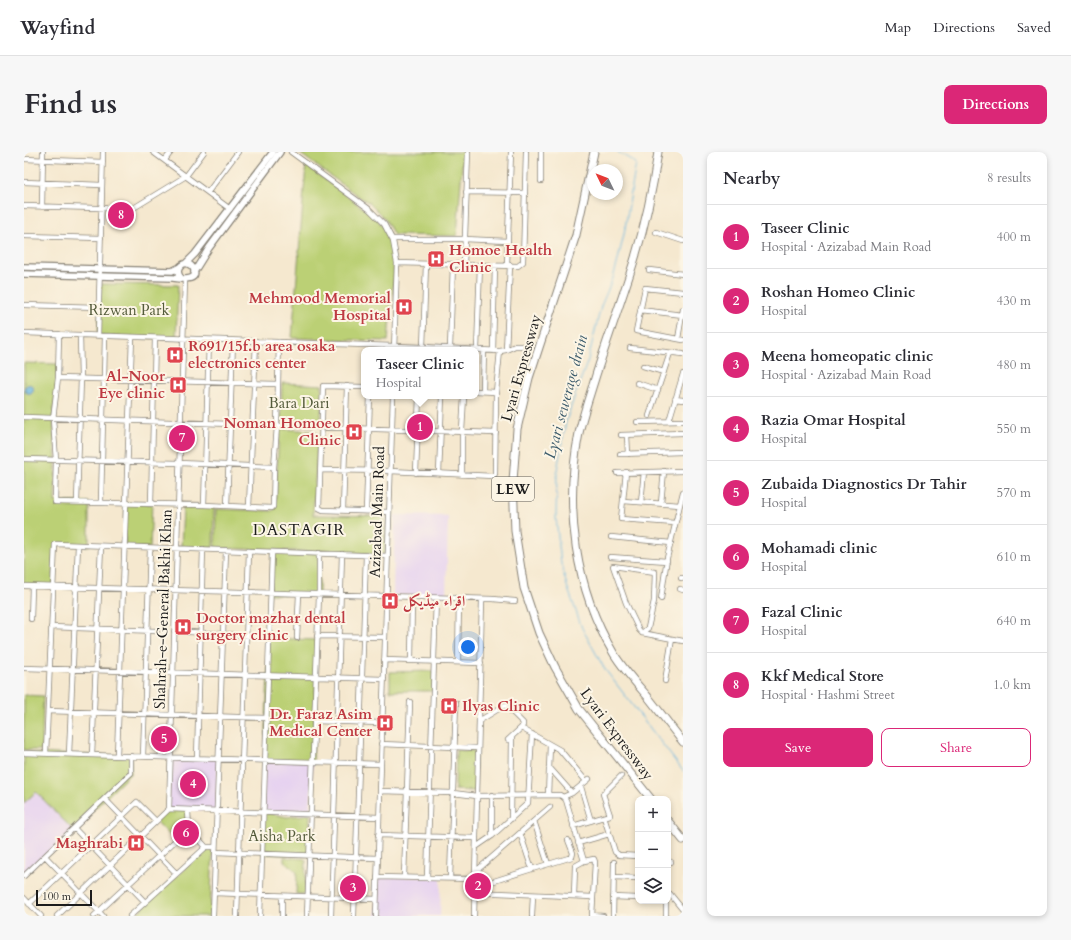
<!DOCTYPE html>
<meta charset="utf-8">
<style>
:root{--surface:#fff;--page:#f7f7f7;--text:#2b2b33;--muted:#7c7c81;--line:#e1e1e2;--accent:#db2777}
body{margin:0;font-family:Cardo,Amiri,serif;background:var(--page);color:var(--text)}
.controls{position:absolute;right:12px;bottom:12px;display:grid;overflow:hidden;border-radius:8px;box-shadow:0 2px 6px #0003}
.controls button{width:36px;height:36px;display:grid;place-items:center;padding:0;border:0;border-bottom:1px solid var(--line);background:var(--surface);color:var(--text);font:20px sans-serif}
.compass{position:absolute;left:563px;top:12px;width:36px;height:36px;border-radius:50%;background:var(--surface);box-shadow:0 2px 6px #0003;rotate:313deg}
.scale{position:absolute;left:12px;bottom:10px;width:56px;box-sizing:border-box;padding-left:4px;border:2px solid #1c1c1c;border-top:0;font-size:11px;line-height:14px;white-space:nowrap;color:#1c1c1c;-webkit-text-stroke:3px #fcf5e5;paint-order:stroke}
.you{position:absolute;left:444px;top:495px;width:14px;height:14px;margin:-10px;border:3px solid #fff;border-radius:50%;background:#1a73e8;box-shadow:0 0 0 6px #1a73e833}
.badge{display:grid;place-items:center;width:26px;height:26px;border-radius:50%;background:var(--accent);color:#fff;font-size:13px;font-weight:700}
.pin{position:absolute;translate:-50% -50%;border:2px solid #fff;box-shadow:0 1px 4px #0006}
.popup{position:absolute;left:337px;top:195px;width:118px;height:52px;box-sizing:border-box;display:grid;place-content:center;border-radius:8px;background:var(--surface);filter:drop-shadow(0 1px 3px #0005);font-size:13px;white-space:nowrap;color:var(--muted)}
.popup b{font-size:15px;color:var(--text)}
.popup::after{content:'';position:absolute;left:50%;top:100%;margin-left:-8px;border:8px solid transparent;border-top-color:var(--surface)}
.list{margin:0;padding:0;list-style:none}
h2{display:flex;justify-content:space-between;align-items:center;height:52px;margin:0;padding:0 16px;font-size:17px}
h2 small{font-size:13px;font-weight:400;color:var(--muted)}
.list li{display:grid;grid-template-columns:26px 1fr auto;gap:12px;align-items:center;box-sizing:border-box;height:64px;padding:0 16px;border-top:1px solid var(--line)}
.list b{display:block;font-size:15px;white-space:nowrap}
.list p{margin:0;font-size:13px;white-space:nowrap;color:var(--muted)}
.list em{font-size:13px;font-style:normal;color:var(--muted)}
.actions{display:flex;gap:8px;padding:12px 16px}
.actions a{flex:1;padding:9px 0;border:1px solid var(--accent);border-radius:8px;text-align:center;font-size:14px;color:var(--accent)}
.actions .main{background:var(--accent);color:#fff}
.icon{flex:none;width:22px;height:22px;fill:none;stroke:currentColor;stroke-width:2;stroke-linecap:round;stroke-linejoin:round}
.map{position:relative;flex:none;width:659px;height:764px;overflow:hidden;border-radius:8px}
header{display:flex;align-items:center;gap:24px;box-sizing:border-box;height:56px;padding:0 20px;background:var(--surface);border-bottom:1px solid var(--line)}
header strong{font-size:19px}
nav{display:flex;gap:22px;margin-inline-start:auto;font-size:14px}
.intro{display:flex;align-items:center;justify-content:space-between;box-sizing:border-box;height:96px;padding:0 24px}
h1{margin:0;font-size:28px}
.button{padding:10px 18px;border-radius:8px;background:var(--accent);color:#fff;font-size:14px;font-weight:700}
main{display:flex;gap:24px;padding:0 24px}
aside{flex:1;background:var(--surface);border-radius:8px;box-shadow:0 2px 6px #0003}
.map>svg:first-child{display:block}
.built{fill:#e6d2f0}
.green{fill:#bbd074;stroke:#6c7648}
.water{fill:#64b4df;stroke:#40687e}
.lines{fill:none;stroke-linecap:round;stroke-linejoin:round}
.stream{stroke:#64b4df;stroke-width:1}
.minor-casing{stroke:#888276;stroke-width:6}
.major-casing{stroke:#888276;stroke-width:8}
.highway-casing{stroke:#888276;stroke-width:9}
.minor{stroke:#fff;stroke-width:4.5}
.major{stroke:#fff;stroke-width:5.5}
.highway{stroke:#fff;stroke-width:7}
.labels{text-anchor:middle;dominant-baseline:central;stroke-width:4;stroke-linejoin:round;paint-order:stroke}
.shield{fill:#fcf5e5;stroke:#5f5d58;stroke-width:1}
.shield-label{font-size:14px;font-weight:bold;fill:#1c1c1c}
.health-label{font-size:15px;font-weight:bold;fill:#be3a42;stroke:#fcf5e5;text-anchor:start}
.park-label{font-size:15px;fill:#545b3b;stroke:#fcf5e5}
.street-label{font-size:15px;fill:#1c1c1c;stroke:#fcf5e5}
.water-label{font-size:16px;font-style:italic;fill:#39596a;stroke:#fcf5e5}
.neighbourhood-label{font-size:16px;letter-spacing:1px;fill:#1c1c1c;stroke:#fcf5e5}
</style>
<header>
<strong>Wayfind</strong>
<nav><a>Map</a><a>Directions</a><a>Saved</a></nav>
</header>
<div class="intro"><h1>Find us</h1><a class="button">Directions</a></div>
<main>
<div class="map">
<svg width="659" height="764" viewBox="0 0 659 764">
<rect width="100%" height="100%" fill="#fcf5e5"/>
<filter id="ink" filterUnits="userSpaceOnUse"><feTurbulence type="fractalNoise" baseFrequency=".025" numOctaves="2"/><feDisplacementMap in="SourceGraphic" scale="8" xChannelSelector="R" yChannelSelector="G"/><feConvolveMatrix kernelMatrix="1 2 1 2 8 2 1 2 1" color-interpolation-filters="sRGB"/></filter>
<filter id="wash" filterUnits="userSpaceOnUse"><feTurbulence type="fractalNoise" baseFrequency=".012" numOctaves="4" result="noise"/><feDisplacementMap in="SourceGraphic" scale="16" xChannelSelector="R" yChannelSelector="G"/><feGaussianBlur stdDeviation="0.9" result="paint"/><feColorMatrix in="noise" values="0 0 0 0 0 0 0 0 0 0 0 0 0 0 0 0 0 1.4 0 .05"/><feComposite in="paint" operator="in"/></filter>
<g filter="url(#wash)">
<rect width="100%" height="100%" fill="#f5e8cf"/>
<!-- built -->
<path class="built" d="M371,363l53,1 -2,80 -53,-1z
M146,605l48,2 -2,52 -47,-2z
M241,608l48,1 -3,53 -47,-2z
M12,640l37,38 -49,46v-73z
M353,725l64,1 -1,38h-64z"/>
<!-- green -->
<path class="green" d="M274,0h165l-6,84 -63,-1 -9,-16 -17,-17 -10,-6z
M282,13l70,53 13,16 4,17 1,23 -6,67 -96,-3z
M76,132l78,1 -2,54 -78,-3z
M0,211l34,1 -5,55 3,41 -1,42h34v44l-34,-2 -2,43 -29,-1z
M258,231l40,2 -1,35 -40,1z
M257,277l34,2 3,3 -5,81 72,1v38l-170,-6 1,-39 56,2 3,-2 4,-77z
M102,351l26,1 -2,44 -25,-1z
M159,356h31l-1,40 -32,-1z
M248,400l47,1v42l-49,-1z
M245,486l48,2 -4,121 -48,-1z
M410,519l-1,20h-43v-19z
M0,543l19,1 -1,54h-18z
M432,598l20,1 -1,40 -20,-1z
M0,601l107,3v17l-58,57 -37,-38 -12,11z
M145,657l19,1 1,18 -14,13 -19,-20z
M239,660l24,5 23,-3 -1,42 -47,-2z
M189,696l-3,68h-76l72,-67z
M260,705l22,2 -1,35h-9l1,-22 -11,-10h-2z"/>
<!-- water -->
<path class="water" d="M0.5 237a4.5 4.5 0 1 1 9 0a4.5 4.5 0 1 1-9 0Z"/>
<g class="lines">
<!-- stream -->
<path class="stream" d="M594,0l18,11 -12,71 -7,30 -4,14 -12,28 -13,54 -12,32 -10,29 -9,49 -1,48 5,46 6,22 15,42 22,40 79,103"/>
</g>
</g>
<g filter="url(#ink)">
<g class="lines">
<!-- minor casing -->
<g class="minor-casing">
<path id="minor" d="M129,0l77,57
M267,0l78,57 15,15 9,17 4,22 -3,87
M0,7l79,3
M141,8l6,-8
M517,29v-29
M0,30l78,3
M184,40l30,-40
M442,40l59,1
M0,54l108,3 54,-33 18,-24
M18,55l1,-55
M632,80l27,9
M0,84l77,2
M368,87h72l44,2
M373,111l121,3 5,-4 3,-110
M440,113l4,-113
M483,113l4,-113
M625,118l34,4
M659,140l-38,-4 -9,43 47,9
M0,153l75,2
M616,158l43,5
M0,181l399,14 77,4 6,-1 9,-4h16
M35,182l-1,44 -5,41 3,41 -1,42 149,3 68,3 1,-1 1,-40
M74,184l5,-184
M654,187l5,-30
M399,195l3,-83
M426,196l3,-84
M606,196l53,6
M453,198l3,-85
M482,198l4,-85
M469,199l2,-86
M619,214l21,6
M34,226l220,6
M613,231l21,7
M340,235l-41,-1 -4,122 4,2 66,2
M452,239l20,1
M459,239l1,-41
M651,247l8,1
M625,264l21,-63
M0,265l472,16
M645,269l14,-47
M613,270l46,-1
M597,283l62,-2
M603,283l1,19
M596,302l63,-2
M0,307l155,4 95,4 3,-41 2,-84
M297,318l69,1 103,5 2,-2 1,-82 4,-41
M602,320l-5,47 54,4
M392,321l3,-77
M593,321l66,-2
M415,322l3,-78
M438,323v-44l2,-35
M599,349l57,4
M53,350l4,-124 -1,-42
M77,350l4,-166
M617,350l3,-30
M637,351l3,-32
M127,352l4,-166
M180,353l5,-165
M203,354l6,-165
M225,355l7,-166
M319,358l4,-124
M342,359l4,-115
M587,385l60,6
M586,405l57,4
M657,426h2
M0,434l469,13 22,2
M656,437l3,1
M637,447l6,-41 16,-66
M7,467l1,-32
M27,475l106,4
M150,479l95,6
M618,481l6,-5 6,-27 1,-29 -42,-6 13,37 13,27 3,3 41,8
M293,484l68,1
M273,486l2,-44
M360,508l97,3
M387,509l1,-63
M434,510l1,-63
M0,516l360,11
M641,529l7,-42
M24,559l218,7
M290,569l68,2
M455,569l26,-16 18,18v2l-2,3
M484,588l13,-12 39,22 26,31
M357,592l97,4
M0,601l357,11
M22,601l9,-209 333,12
M45,602l9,-209
M68,603l9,-209
M93,603l15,-418
M119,604l7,-208
M173,606l6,-209
M525,615l23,26
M557,635l10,34
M356,639l73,2 24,3 83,-1 3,2 9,-4 17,-14
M524,643l2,-50
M539,645l3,3 18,61 -9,5 -1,30
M81,647l71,74
M145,657l210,8
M580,665l11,35 4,3 19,1
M487,667l1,-82
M510,669l14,43
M549,674l37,-11 -7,-21 18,-18
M50,676l71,74
M165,676l17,19
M354,683l98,3
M468,684v-41
M554,691l31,-9
M452,695l16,-11 36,-33 4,-69
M191,700l163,6
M21,704l58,60
M560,709l10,-2 1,3 -3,54
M644,709l3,1
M508,717l40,-12 1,-4 -5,-13
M451,720l75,-65
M0,724l107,-103v-17
M353,725l98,2
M380,725l6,-175
M590,725l24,1
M403,726l9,-280
M426,726l6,-175
M467,730l41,-13 -12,-36
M450,740l119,5
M190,741l162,6
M646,742l13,16
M589,745l25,1
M0,746l17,18
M5,752l108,-102 19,19
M568,763l11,1
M33,764l112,-107 16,-529
M70,764l95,-88 -1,-18
M106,764l76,-69h9
M189,764l13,-366
M213,764l12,-365
M236,764l12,-364
M258,764v-20
M283,764l12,-321v-42
M307,764l11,-362
M330,764l12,-361
M352,764l17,-520
M450,764l8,-316
M508,764l1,-21
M589,764l1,-54
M642,764v-15"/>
</g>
<!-- major casing -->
<g class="major-casing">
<path id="major" d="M162,111l9,-9 78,-102
M0,115l148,4 8,-4
M170,120l15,-24 71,-96
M0,122l149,4c6,1 28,4 20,-10 -6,-11 -22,1 -11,11"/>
</g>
<!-- highway casing -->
<g class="highway-casing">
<path id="highway" d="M570,0l-18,83 -47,143 -12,51 -4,52 2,50 9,57 15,45 16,34 24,42 72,90
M634,0c-5,37 -13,73 -24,109 -12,38 -26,76 -38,114 -6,20 -13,39 -17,58 -15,75 -4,156 35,221 10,16 22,29 34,43 12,15 23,30 35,45
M644,669l15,19"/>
</g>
<!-- minor -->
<use href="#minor" class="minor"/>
<!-- major -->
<use href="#major" class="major"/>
<!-- highway -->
<use href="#highway" class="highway"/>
</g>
</g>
<!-- icons -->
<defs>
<g id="hospital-square" transform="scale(0.9)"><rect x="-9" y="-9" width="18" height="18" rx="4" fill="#e0444e" stroke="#fcf5e5"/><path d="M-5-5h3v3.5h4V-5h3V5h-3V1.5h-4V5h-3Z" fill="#fff"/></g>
</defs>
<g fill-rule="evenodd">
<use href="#hospital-square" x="412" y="107"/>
<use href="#hospital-square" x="380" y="155"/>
<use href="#hospital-square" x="151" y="203"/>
<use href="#hospital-square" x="154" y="233"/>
<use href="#hospital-square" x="330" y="280"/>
<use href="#hospital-square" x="366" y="449"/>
<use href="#hospital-square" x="159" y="475"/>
<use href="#hospital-square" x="425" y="554"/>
<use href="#hospital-square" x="361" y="571"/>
<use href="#hospital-square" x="112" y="691"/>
</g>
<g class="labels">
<!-- shield labels -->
<rect class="shield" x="468" y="325" width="42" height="24" rx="3"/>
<g class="shield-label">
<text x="489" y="337">LEW</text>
</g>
<!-- health labels -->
<g class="health-label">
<text x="425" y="98">Homoe Health<tspan x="425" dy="17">Clinic</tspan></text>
<text x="367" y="146" text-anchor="end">Mehmood Memorial<tspan x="367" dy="17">Hospital</tspan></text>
<text x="164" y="194">R691/15f.b area osaka<tspan x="164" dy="17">electronics center</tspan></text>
<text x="141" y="224" text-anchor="end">Al-Noor<tspan x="141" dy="17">Eye clinic</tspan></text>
<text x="317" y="271" text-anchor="end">Noman Homoeo<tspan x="317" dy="17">Clinic</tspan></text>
<text x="379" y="449">اقراء میڈیکل</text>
<text x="172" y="466">Doctor mazhar dental<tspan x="172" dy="17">surgery clinic</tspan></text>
<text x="438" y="554">Ilyas Clinic</text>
<text x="348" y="562" text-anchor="end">Dr. Faraz Asim<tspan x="348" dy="17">Medical Center</tspan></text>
<text x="99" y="691" text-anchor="end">Maghrabi</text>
</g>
<!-- park labels -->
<g class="park-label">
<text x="105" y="158">Rizwan Park</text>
<text x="275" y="251">Bara Dari</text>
<text x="258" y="684">Aisha Park</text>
</g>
<!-- street labels -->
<g class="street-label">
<text transform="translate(497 216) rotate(-74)">Lyari Expressway</text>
<text transform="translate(353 360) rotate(-88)">Azizabad Main Road</text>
<text transform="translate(139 457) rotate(-88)">Shahrah-e-General Bakhi Khan</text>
<text transform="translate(593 582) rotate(53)">Lyari Expressway</text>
</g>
<!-- water labels -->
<g class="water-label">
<text transform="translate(542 245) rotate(-75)">Lyari sewerage drain</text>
</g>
<!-- neighbourhood labels -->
<g class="neighbourhood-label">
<text x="275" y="378">DASTAGIR</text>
</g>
</g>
</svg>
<div class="controls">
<button>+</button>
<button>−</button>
<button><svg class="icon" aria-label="layers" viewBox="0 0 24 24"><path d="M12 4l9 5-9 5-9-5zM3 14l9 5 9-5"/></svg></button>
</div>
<svg class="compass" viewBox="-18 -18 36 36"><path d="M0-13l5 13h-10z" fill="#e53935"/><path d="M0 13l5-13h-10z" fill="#7c7c81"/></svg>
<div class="scale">100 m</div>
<div class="you"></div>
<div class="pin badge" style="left:396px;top:275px">1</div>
<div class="popup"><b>Taseer Clinic</b>Hospital</div>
<div class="pin badge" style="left:454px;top:734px">2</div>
<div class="pin badge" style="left:329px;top:736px">3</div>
<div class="pin badge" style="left:169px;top:632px">4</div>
<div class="pin badge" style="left:140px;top:587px">5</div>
<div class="pin badge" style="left:162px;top:681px">6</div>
<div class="pin badge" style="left:158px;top:286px">7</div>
<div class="pin badge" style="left:97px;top:63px">8</div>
</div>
<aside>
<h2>Nearby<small>8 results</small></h2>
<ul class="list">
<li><span class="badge">1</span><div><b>Taseer Clinic</b><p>Hospital · Azizabad Main Road</p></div><em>400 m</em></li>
<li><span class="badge">2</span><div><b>Roshan Homeo Clinic</b><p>Hospital</p></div><em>430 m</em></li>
<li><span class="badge">3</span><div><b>Meena homeopatic clinic</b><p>Hospital · Azizabad Main Road</p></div><em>480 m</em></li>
<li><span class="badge">4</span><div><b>Razia Omar Hospital</b><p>Hospital</p></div><em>550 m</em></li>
<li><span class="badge">5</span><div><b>Zubaida Diagnostics Dr Tahir</b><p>Hospital</p></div><em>570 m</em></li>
<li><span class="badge">6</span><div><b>Mohamadi clinic</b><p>Hospital</p></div><em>610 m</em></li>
<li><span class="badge">7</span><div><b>Fazal Clinic</b><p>Hospital</p></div><em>640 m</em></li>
<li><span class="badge">8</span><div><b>Kkf Medical Store</b><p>Hospital · Hashmi Street</p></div><em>1.0 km</em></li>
</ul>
<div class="actions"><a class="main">Save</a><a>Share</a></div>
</aside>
</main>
